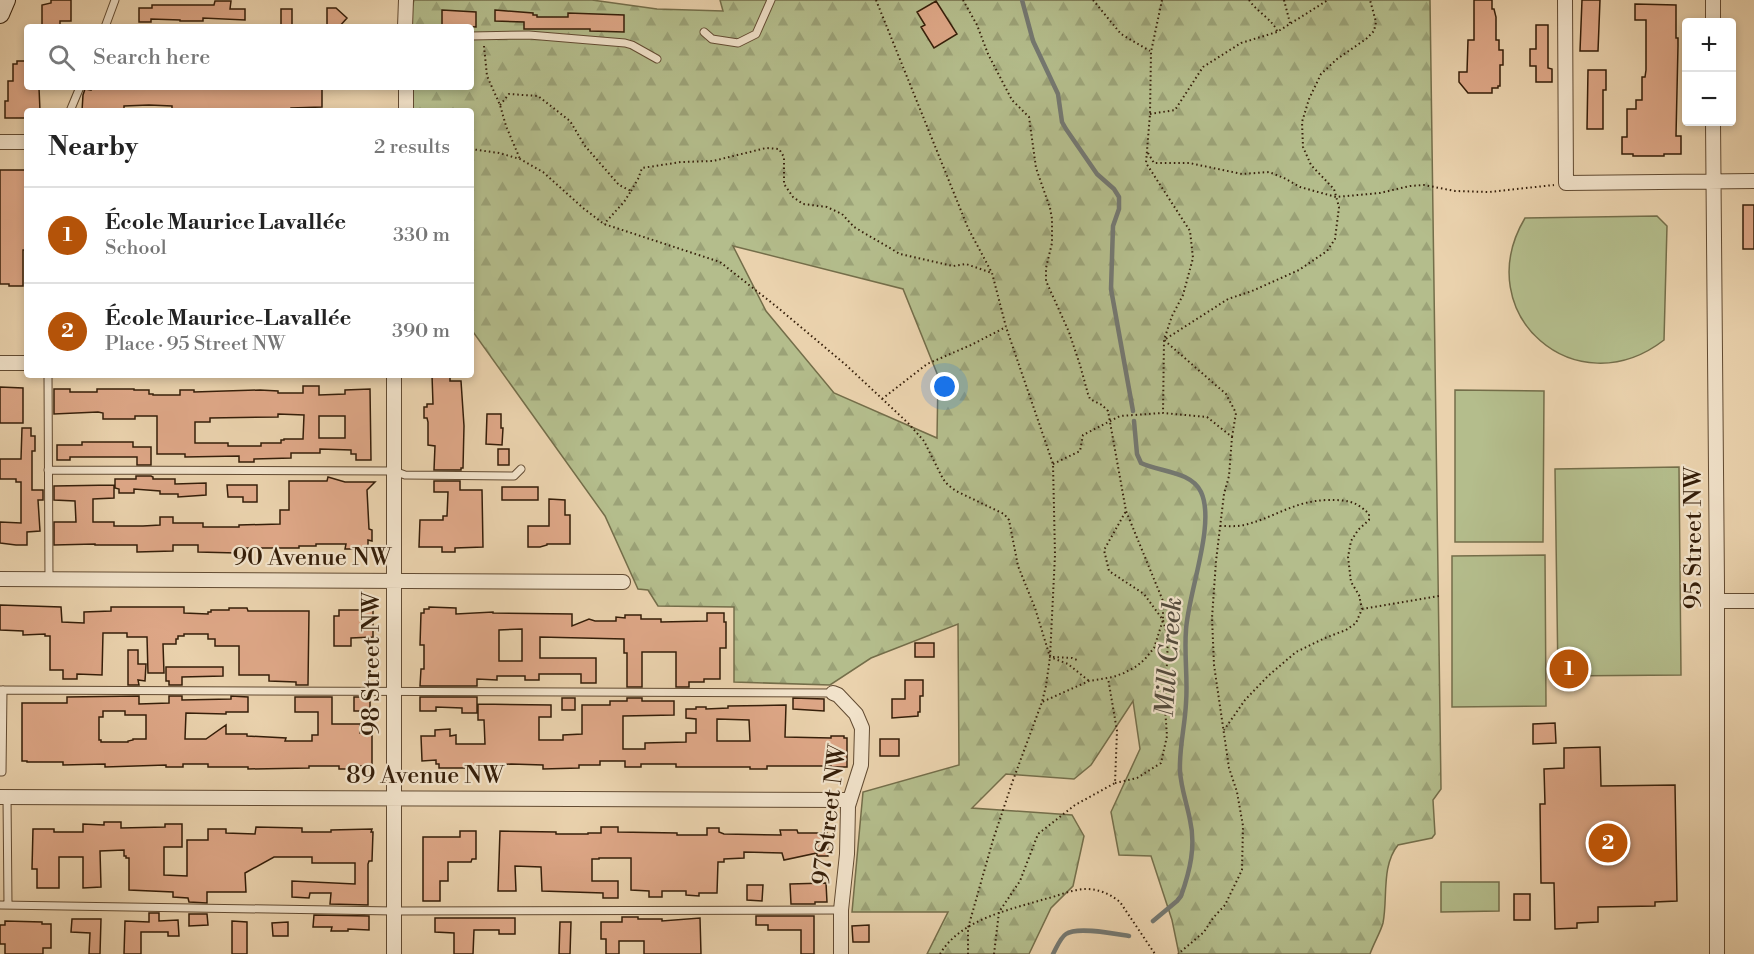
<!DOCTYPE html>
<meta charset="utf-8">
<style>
:root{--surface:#fff;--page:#f6f6f6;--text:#222;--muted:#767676;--line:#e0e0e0;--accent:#b45309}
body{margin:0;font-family:"Libre Bodoni",serif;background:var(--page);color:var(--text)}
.controls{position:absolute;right:18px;top:18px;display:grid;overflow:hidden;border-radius:6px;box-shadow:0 3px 9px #0003}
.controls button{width:54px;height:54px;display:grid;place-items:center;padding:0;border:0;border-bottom:2px solid var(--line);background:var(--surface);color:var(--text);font:30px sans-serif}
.you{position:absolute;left:945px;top:387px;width:21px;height:21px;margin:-15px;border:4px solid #fff;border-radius:50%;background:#1a73e8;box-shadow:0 0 0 9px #1a73e833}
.badge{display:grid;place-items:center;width:39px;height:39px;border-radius:50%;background:var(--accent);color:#fff;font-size:20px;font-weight:700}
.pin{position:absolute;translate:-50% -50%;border:3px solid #fff;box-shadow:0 2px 6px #0006}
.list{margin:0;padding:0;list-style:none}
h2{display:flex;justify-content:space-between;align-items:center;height:78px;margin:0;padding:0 24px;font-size:26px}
h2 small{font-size:20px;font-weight:400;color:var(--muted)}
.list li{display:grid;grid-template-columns:39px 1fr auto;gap:18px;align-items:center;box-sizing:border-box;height:96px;padding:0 24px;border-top:2px solid var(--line)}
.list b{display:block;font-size:22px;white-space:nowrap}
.list p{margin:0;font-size:20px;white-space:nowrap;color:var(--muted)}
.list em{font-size:20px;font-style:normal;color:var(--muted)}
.icon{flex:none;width:33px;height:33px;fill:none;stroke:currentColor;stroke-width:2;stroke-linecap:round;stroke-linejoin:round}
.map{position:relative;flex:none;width:1754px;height:954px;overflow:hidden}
.search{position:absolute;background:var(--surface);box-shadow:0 3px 9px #0003;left:24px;top:24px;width:450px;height:66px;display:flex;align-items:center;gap:15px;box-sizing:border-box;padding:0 21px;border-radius:6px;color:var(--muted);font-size:22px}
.panel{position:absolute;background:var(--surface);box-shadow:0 3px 9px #0003;left:24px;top:108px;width:450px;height:270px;border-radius:6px}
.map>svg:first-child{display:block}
.forest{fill:url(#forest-firs);stroke:#746e4a;stroke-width:1.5;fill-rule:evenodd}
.garden{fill:#b4bd8c;stroke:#746e4a;stroke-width:1.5}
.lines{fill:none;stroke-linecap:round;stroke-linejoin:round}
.stream{stroke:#747871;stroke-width:4.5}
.building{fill:#dea787;stroke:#351e09;stroke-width:1.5;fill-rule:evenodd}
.lane-casing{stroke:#624b32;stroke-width:9}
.street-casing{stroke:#624b32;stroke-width:16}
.secondary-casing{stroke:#351e09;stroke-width:20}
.path{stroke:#351e09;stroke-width:2;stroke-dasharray:1.5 3;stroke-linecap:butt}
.lane{stroke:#f1e2ca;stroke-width:7}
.street{stroke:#f1e2ca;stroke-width:14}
.secondary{stroke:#f1e2ca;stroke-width:18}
.labels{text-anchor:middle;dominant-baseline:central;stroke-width:4.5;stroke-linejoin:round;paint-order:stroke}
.street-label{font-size:24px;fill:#351e09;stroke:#f1e2ca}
.water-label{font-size:26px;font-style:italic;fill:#544b3d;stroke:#f1e2ca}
</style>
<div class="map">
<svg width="1754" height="954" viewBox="0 0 1754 954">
<defs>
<pattern id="forest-firs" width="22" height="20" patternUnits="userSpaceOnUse" patternTransform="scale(1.5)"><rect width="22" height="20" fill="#b4bd8c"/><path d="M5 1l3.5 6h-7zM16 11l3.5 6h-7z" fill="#9ba277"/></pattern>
</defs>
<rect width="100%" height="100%" fill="#ead2ad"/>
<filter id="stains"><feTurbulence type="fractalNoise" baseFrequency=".00333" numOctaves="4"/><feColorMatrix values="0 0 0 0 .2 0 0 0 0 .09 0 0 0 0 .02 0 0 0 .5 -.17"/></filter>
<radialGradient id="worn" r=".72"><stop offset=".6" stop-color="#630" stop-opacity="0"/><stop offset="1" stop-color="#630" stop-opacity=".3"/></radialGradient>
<!-- forest -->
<path class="forest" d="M414,0h178l65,9 66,2 -3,-11h710l11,789 -8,11 2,34 -3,4 -34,7c-17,21 -10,53 -15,78 -2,8 -10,22 -13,31h-191l-7,-34 -21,-64 -32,-1 -8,-43 29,-63 -7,-48 -42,64 -17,14 -68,-5 -34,34 100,7 12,21 -11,50 -22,22 -22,46h-102l21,-42h-96l11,-120 96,-27 -1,-141 -87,34 -41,27 -96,-3v-75l-76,-1 -10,-16 -10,-1 -33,-73 -134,-187v-218h-72l2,-24h70v-60h-64zM733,246l170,43 35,87 -1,62 -103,-45 -68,-82z"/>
<!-- garden -->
<path class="garden" d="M1657,216l10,10 -3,114c-88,68 -196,-26 -139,-122z
M1455,390l89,1 -1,151h-88z
M1679,467l2,208 -123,1 -3,-207z
M1545,555l1,151 -94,1v-151z
M1441,882h58v29l-58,1z"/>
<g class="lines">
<!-- stream -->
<path class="stream" d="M1022,0l11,41 25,53 4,28 4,7 31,45 17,15 5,8v12l-6,17 -2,63 22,122
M1134,421l3,33 4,9c18,9 50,8 60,29 15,32 -13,101 -15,138 -2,25 2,49 0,73 -1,23 -7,45 -6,68 1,17 7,33 10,49 6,26 0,51 -9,76l-4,5 -24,20
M1053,954c4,-7 7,-16 13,-20 11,-8 50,0 63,2"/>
</g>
<!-- building -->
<path class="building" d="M51,0h20v21h-11v6h-18v-22l9,-2z
M1474,0h18v9h2l2,8v23h3v10h4v15h-3v21h-2v2h-6v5h-24l-9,-11v-10h8l1,-32h6z
M1582,0h18l-2,51h-18z
M215,1h16l-1,8h15v11l-42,-2v3h-23v-1l-29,-1v3h-12v-14h13v-3h62z
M936,1l21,33 -23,14 -13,-21 4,-2 -8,-13z
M1635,4l41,1v33h2v8l-2,90h5v18h-17v2h-31v-2h-11v-17h5v-28h9v-9h6v-23h3l1,-7v-50h-11z
M327,8h9l11,10 -8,9h-12z
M281,9h11v16h-11z
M442,10l34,2v15l-34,-2z
M495,10l38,3v2h4v2h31v-4l56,2v17l-34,-1v-2h-66v-7l-29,-1z
M1536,25h12v43l4,1v13h-16v-16h-6v-17h6z
M17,61h10v26l12,1 1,23h-13v7h-22v-17h3v-20h5v-17h4z
M1588,70h18v20h-3v39h-16z
M91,87h162v2l24,-1v-1h45v20l-31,1v2h-57l-2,1 -40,-2 -2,2h-18v-5l-23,-1 -25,1v5h-42l1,-16 2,-6 6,1z
M0,170h27v80h-4v36h-14v-2h-9z
M1743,205h11v44h-11z
M432,375h18v6h11l3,45 -1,42h-2v2h-27l1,-24 -7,-1v-23l-1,-4h-3v-11h3v-3h6z
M303,386h16v9l26,-1v-4l25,-1 1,71h-15v-6h-5v-4l-31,-1v4h-29v5l-37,1v3h-15v-6l-54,1v-3h-28v-38h-22v3h-32v-6l-5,-1 -44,2v-25h16v3h27v-3h37v1h15v4h4v1h27v-5h14v2l66,-2 18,1v2h25zM278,414l26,1 -1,24h-19v1h-3v3h-20v3h-33v-3h-33v-21h15v-4l68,-1zM319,416h26v22h-26z
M0,387l23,1v35h-23z
M487,414h14v14h2l-1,17 -16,-1z
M22,428h9v8h4v15h-3v39h11v10h-5l2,31 -13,1v13h-11l-16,-2v-21l21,1v-41h-5v-3h-16v-20h21z
M82,442h51v5h18v18h-14v-8h-67v3h-13v-15h25z
M498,449h11v16h-11z
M136,476h15l2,1v2h22v5l31,-1v12l-28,2v-3h-18v-3l-26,-2v4h-15v-4l-4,-1v-9h21z
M328,477l17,5h30l-8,8 2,39 3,1v11l-4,-1v9h-23l1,-5h-30v2h-17v2h-62v5l-39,-1v-7h-25v6l-36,1v-7h-42v-1l-41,1v-23h22l-1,-21 -21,-1v-14l60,-1v13l-21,1v23h21v4h29l17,-1v-8h13v6h30v4h36v-2l41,-1v-14h9v-29h38z
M434,481h26v9h22l1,57 -28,1v4h-13v-5h-23l1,-27h23v-4h4l1,-24h-14z
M227,485h30v17h-14v-5h-15z
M502,487h36v13h-36z
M549,499l16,1v15h5v29h-23v1l-7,2h-12v-21h21z
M0,605l61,2 1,15 22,1v-11l27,-1v-4h73v6l24,1v-2h3v-2h18v-2h18l1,3h61l-1,74h-12v-3l-27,-1v-6h-30v-29h-24v-7h-7v-5h-24v2h-6v3h-2v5h-13l1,29h-16l-1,-36h-20v-4h-24l-1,42 -25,-1v5h-14v-9h-13v-34h-5v-2l-22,1v-4l-23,-1z
M429,607l27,1v6l37,-2v1l79,1v12l17,-7 6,2h21v-4l9,1v-3h16v4h20v3l46,-1v-8h17v9h2v26h-6v31h-16v3h-15v5h-13v-35h-34v35h-15v-34h-3v-14l-84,-2v21h56v25h-15v-9h-42v6h-14v-4h-28v4l-20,-1v7h-57l1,-17h3v-24h-4l1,-32h3v-4h5zM522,629v32h-23v-31z
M339,610h34v27l-22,1v8h-17v-30h5z
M915,643h19v14h-19z
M128,650h10v14h8l-1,17 -7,-1 1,5h-11z
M166,667h57v9l-41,1v8h-13v-4h-3z
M905,680h18v16h-3v16h-2v4l-26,2v-19h13z
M139,696v8l30,-1v-7h13v4l49,-1v-3l17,1v15h-22v2l-40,-1 -1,26h21l20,-14v9h21v2l39,2 -1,3h27v-6h6v-23h-23v-15h37v27h28v9h12v33h-21v3h-12v-3h-30v2l-61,1v-2h-40v-3h-25v3h-17v-2l-61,2v-3l-42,1v-3h-36v-1h-5v-58h45v-6zM103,711h22v4h21v24h-13v1l-5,1v1h-27v-2h-2v-23h4z
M354,697h16v14h-16z
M420,697h57v16h-15v-5l-26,-1v4h-16z
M562,698h13v12h-13z
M627,698h15v3h32v14l-51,1v33h22v-6l41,-1v-9h10v-14l-10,-1v-9h10v-2h10v2l22,-1v-2l58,-1 -1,32 46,1v-2h13v2h3v29h-16v-1h-64v3h-17v-2h-74v-3h-35v3h-16v-6h-25v4h-21v3l-36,1v-4l-32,-1 -15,1v3h-57v-4h-3v-4l-14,1 -1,-25h14v-6l15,-1v7l6,-1v9h29l-1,-24h-6v-16l73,1v12h-12v23h24v-5l19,-1v-29h28v-4h17zM717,719l32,1 1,21h-33z
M793,698l31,1v12l-31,-2z
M1555,723l1,20 -23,1v-20z
M880,739h19v17h-19z
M1600,747l1,39 74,-1 2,116 -22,1v4l-57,1v15l-21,1v5l-22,1 -1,-46h-13l-1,-79h5l-1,-35 20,-1v-20z
M104,822h17v6l44,-1v-3h17v23h-18v28l23,1v-36h21v-11h18v4l29,1 1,-7 46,1v4h29v-2l41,-1 -1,3h2l-1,29h-3l-1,3v41l-38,-1 1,-11h-21l-1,5 -17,-1v-16l63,3v-21h-43v-6h-38l-29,16 1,19h-39v11l-18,-1 -1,-4 -15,-1v-5l-44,-2v-32h-3v-2h-2v-6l-24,1 1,36 -18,1v-31h-24v31h-22v-19h-5l1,-40h21v3h29v-8l21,1z
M601,827h17v5l59,1v2h30v-7h12v4l5,2 57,1 -1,-5h17l1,3h29l1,23h-11v-3l-33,7 -2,-7 -38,-1v6l-20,1v3h-6l-1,31h-18v3l-13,-1v-4h-24v6h-13v-6l-18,-1v-32h-32v1h-7v22h26v17h-15v-5l-61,-2 -1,-24 -26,-1 1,25h-18l2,-60 56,1v2h32v-1h13z
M460,831h16v28h-4l-1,3h-23v19h-8v20h-17v-64h37z
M826,883l1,19h-12v2h-24l-1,-20z
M747,885h16l-1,16 -15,-1z
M1514,894h16v26h-16z
M149,913h10v8l19,-1 1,16h-11v-4h-27v22h-17l1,-33 24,1z
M189,914h18l1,11 -19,1z
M314,915l55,1v14l-21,-1v2h-17l1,-4h-19z
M756,916h58v38h-13v-24h-33v-5h-12z
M622,917h16v2h24v2l38,-3 1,36h-57v-13h-25v13h-13v-15h-5v-17h21z
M435,918h80v16h-16v-4h-25l-1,24h-19v-21l-19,-1z
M72,919h29l-1,35h-11l1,-21 -19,-1z
M5,921l37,1v2h9v24h-8v6h-38v-10h-5v-19h5z
M232,921l15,1v32h-15z
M288,922v14h-15l-1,-13z
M560,922h11l-1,32h-11z
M869,925v17h-16l-1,-16z"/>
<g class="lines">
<!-- lane casing -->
<g class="lane-casing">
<path id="lane" d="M105,27l10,-27
M704,32l8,7 26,4 18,-9 15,-34
M471,36l58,-1 96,8 7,2 25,14
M70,111l10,-24
M48,375l1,204
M48,470l346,1 11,4 109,1 7,-7
M0,690l833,3
M0,772h2l1,-82
M7,797l1,108
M0,905l394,6 447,-1"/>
</g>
<!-- street casing -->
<g class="street-casing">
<path id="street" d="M1565,0l1,183 188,-2
M1713,0v22
M405,27l1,-27
M406,87v24
M1713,122l4,464v368
M0,142h27
M0,363h27
M0,579l623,3
M1717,601h37
M833,693l5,2 18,19 6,14 -1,37 -13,41 -1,48 -6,56v44
M0,797l850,3
M394,954v-579"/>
</g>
<!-- secondary casing -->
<g class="secondary-casing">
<path id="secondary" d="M0,14l6,-14"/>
</g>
<!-- path -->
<path class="path" d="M876,0l92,228 24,45 14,54 47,137 2,91 -5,102 -4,29 -4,16 -30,81 -19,57 -25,88v26
M963,0l14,25 11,29 24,46 17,17 7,51 14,40 2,11v24l-6,25v13l23,51 11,33 8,29 2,5 12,6 6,6 18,100 37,90v19l-9,28 -9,11 -8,7 -13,7 -11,4 -24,4 -47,21
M1093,0l28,34 29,17
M1162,0l-11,52 -1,62 -4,49 44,68 3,27 -10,37 -11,21 -8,24 -1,73 44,4 25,20 -3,39 -5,18 -8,67 -4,57 2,47 15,103 8,24 6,34 -1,44 -17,35 -12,13 -9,14 -26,22
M1249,0c8,12 24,20 28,31
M1284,0l6,23
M484,46l3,30 13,29 6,21 14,33
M500,105l9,-11 29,2 32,25 15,25 34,39 12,6 -7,11 -20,22
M1150,114l25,-4 28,-43 38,-24 36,-11 51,-32
M471,149l28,4 21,6 23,13 40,36 21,16 116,38 57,45 69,58 62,58 16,18 19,38 5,6 8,6 48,23 5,6 9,46 17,42 15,49 18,7 21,17
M1148,153l6,10h35l53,11 27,-2 15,6 16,9 36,10 44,-4 30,-7 14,-1 31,6 34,1 65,-7
M631,191l7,-12 4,-11 39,-6 32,-1 53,-13 13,1 5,8v27l9,13 10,7 24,3 15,7 12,13 46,27 53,12 13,-2 26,9
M882,399l45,-35 44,-19 35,-18
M1232,437l4,-24 -10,-19 -62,-54 64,-41 24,-8 47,-21 28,-19 8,-12 4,-32 -5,-18 -23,-24 -8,-18 -1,-25 7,-23 12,-25 16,-15 29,-20 8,-8 2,-9 -6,-22
M1053,464l27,-13 3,-16 37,-19 42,-3
M1220,526c9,0 19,1 28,-2 29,-8 47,-23 79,-24 19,0 28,0 42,14v6l-11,10 -7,11 -3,16 3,25 8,13 3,14 -6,14 -10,7 -21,8 -29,14 -28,24 -23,24 -21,30
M1362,609l77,-13
M1053,657l19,1 5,2
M1115,783l22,-5 24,-15 6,-27 -2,-28 3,-70 -5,-18 -19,-26 -35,-23 -5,-21 22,-39
M940,954c21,-35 69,-44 105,-55 13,-3 28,-10 41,-10 13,0 24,5 34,13l35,52
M994,954l5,-42 21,-31 18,-47 37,-29 40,-22 2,-52 -9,-53"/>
<!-- lane -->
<use href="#lane" class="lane"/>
<!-- street -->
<use href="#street" class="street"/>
<!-- secondary -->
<use href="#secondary" class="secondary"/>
</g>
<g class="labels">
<!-- street labels -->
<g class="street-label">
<text transform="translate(1694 538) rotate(-90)">95 Street NW</text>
<text x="312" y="558">90 Avenue NW</text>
<text transform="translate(372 664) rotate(-90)">98 Street NW</text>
<text x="425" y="776">89 Avenue NW</text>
<text transform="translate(830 815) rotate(-83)">97 Street NW</text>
</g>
<!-- water labels -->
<g class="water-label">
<text transform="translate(1169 657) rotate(-86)">Mill Creek</text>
</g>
</g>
<rect width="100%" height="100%" filter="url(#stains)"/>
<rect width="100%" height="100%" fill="url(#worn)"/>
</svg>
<div class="controls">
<button>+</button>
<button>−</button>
</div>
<div class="you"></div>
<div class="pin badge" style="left:1569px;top:669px">1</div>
<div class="pin badge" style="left:1608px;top:843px">2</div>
<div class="search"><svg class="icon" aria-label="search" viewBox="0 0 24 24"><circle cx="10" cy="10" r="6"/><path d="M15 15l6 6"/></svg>Search here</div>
<section class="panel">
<h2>Nearby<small>2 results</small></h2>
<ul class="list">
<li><span class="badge">1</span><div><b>École Maurice Lavallée</b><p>School</p></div><em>330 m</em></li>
<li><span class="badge">2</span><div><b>École Maurice-Lavallée</b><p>Place · 95 Street NW</p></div><em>390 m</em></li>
</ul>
</section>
</div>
